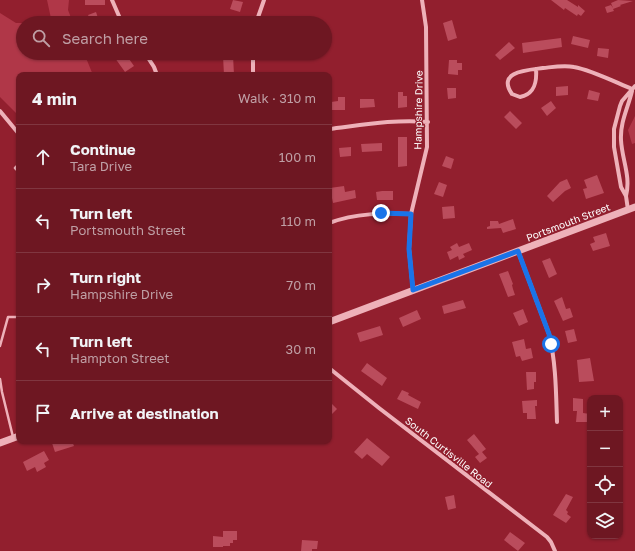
<!DOCTYPE html>
<meta charset="utf-8">
<style>
:root{--surface:#6e1722;--page:#73202a;--text:#f1f3f6;--muted:#bf9fa5;--line:#803640}
body{margin:0;font-family:"Golos Text",sans-serif;background:var(--page);color:var(--text)}
.controls{position:absolute;right:12px;bottom:12px;display:grid;overflow:hidden;border-radius:8px;box-shadow:0 1px 3px #0004}
.controls button{width:36px;height:36px;display:grid;place-items:center;padding:0;border:0;border-bottom:1px solid var(--line);background:var(--surface);color:var(--text);font:20px sans-serif}
.stop{position:absolute;width:12px;height:12px;margin:-9px;border:3px solid #1a73e8;border-radius:50%;background:#fff}
.stop.end{background:#1a73e8;border-color:#fff;box-shadow:0 1px 4px #0008}
.list{margin:0;padding:0;list-style:none}
h2{display:flex;justify-content:space-between;align-items:center;height:52px;margin:0;padding:0 16px;font-size:17px}
h2 small{font-size:13px;font-weight:400;color:var(--muted)}
.list li{display:grid;grid-template-columns:26px 1fr auto;gap:12px;align-items:center;box-sizing:border-box;height:64px;padding:0 16px;border-top:1px solid var(--line)}
.list b{display:block;font-size:15px;white-space:nowrap}
.list p{margin:0;font-size:13px;white-space:nowrap;color:var(--muted)}
.list em{font-size:13px;font-style:normal;color:var(--muted)}
.icon{flex:none;width:22px;height:22px;fill:none;stroke:currentColor;stroke-width:2;stroke-linecap:round;stroke-linejoin:round}
.map{position:relative;flex:none;width:635px;height:551px;overflow:hidden}
.search{position:absolute;background:var(--surface);box-shadow:0 1px 3px #0004;left:16px;top:16px;width:316px;height:44px;display:flex;align-items:center;gap:10px;box-sizing:border-box;padding:0 14px;border-radius:22px;color:var(--muted);font-size:15px}
.panel{position:absolute;background:var(--surface);box-shadow:0 1px 3px #0004;left:16px;top:72px;width:316px;height:372px;border-radius:8px}
.map>svg:first-child{display:block}
.green{fill:#b03748}
.building{fill:#ba4c5c}
.lines{fill:none;stroke-linecap:round;stroke-linejoin:round}
.service{stroke:#eeb1b9;stroke-width:2.5}
.minor{stroke:#eeb1b9;stroke-width:4}
.tertiary{stroke:#eeb1b9;stroke-width:7}
.route{stroke:#1a73e8;stroke-width:5}
.labels{text-anchor:middle;dominant-baseline:central;stroke-width:3;stroke-linejoin:round;paint-order:stroke}
.street-label{font-size:10px;fill:#fff;stroke:#921f2e}
</style>
<div class="map">
<svg width="635" height="551" viewBox="0 0 635 551">
<rect width="100%" height="100%" fill="#921f2e"/>
<!-- green -->
<path class="green" d="M47,0h22l-1,10 5,13h-50v30h61l9,22h-74v41l-19,-19v-84l16,10h36z
M635,116v27l-3,1 -4,-14z"/>
<!-- building -->
<path class="building" d="M85,0h20v5h-20z
M233,0l10,2 -3,10 -10,-3z
M551,0h16l11,7v-2l7,6 -4,5 -3,-2 -1,2 -12,-8 -1,2z
M618,0l15,1 -13,4 1,1 -8,3 1,2 -7,2 -2,-6 6,-2 2,3 -2,-5z
M96,12l2,6 3,-1 2,6h-16l4,-2 -3,-6z
M452,20l5,18 -9,3 -5,-18z
M573,36l17,4 -2,8 -17,-4z
M561,38l1,9 -39,6 -1,-10z
M509,42l6,6 -15,12 -5,-5z
M598,48l11,1 -1,9 -11,-2z
M121,53l4,5 2,-2 7,10 -9,6 -10,-14z
M233,55l1,20h-10l-1,-19z
M449,60h8v3h5v7h-4v5l-10,-1z
M568,86v9l-12,1v-9z
M447,88h9v10l-8,1z
M589,90l11,3 -2,8 -11,-2z
M398,92h5v4h4v11l-9,1z
M338,97h7v13h-14v-8l7,-1z
M360,99h14l1,8 -15,1z
M551,101l5,7 -9,8 -6,-8z
M510,111l12,12 -6,6 -12,-12z
M398,137h9v29l-9,1z
M382,143v8l-20,1 -1,-8z
M351,147v9l-11,1 -1,-9z
M446,156l8,3 -3,10 -9,-3z
M597,175l7,18 -18,6 -3,-10 4,-1 -3,-8z
M567,179l4,9 -6,3 -12,11 -6,-6 13,-14z
M439,182l8,3 -4,12 -9,-3z
M344,186l1,6 10,-2 1,8 -23,5 -3,-15z
M382,191h11v9h-16l-1,-8z
M454,206l1,12 -12,1 -1,-12z
M513,219l3,10 -13,4 -2,-5 -14,1v-2l3,-1v-5h8l1,3z
M606,233l4,13 -17,5 -3,-7 5,-2 -2,-5z
M457,243l2,4 10,-4 3,7 -9,4 2,3 -6,3 -1,-4 -8,4 -3,-8 5,-2 -2,-3z
M550,258l7,16 -8,4 -7,-17z
M508,271l5,13 -1,1 1,4 2,6 -7,2 -9,-23z
M562,297l4,12 4,-1 3,9 -10,4 -9,-20z
M463,300l3,8 -22,6 -2,-8z
M523,309l5,13 -9,4 -6,-13z
M417,310l4,9 -18,8 -4,-9z
M380,326l3,9 -23,7 -3,-9z
M574,329l3,12 -9,2 -3,-12z
M524,339l2,10 5,-1 2,10 -11,3 -2,-5 -4,1 -4,-15z
M590,358l4,23 -15,1 -2,-22z
M367,363l20,15 -5,8 -21,-15z
M526,372h10v10h-2v7l-7,1z
M402,390l7,3 -1,2 13,7 -3,7 -21,-10z
M573,398l10,1v14l7,1v8h-14l1,-11h-4z
M537,400v6h-2l1,13h-9v-6h-4l-1,-12z
M329,401l8,8 -8,8z
M474,434l12,15 -4,3 5,6 -7,5 -5,-6 4,-3 -12,-14z
M367,438l23,19 -8,9 -15,-12 -5,5 -8,-7z
M60,441h12l2,5 -19,6 -3,-9z
M44,451l5,9 -5,3 2,4 -9,5 -2,-5 -8,4 -4,-9z
M566,494l7,3 -7,13 2,2 -1,2 4,3 -5,6 -13,-8z
M454,495l2,13 -8,2 -3,-13z
M223,531h14v9h-4v3h-3v3h-7v1h-10v-11l10,1z
M510,532l15,11 -7,8 -14,-11z
M302,540l16,1 -1,8h-5v2h-11z"/>
<g class="lines">
<!-- service -->
<path class="service" d="M19,164l-4,4 4,4
M0,346l8,-29h11
M0,379l2,13 11,45"/>
<!-- minor -->
<path class="minor" d="M112,0l10,23
M256,23l8,-23
M145,53l9,14 3,8
M253,53v22
M536,69c1,13 -1,25 -16,28l-8,-3c-16,-23 17,-24 31,-26 10,-1 21,-3 31,-1 17,3 41,15 58,22
M0,111l19,23
M329,129c33,-4 66,-10 99,-7
M626,196c5,-20 -4,-36 -5,-56 -1,-18 7,-32 11,-49
M628,210l-2,-14 -5,-9 -7,-40v-18l6,-23 2,-5 13,-15
M329,223c27,-10 54,-10 82,-9
M518,251l31,83c7,29 7,58 8,88
M413,290l-4,-41 2,-35 16,-67 -1,-120 -4,-27
M329,368l50,40 168,129 4,5 4,9"/>
<!-- tertiary -->
<path class="tertiary" d="M329,322l306,-115
M0,443l19,-7"/>
</g>
<g class="lines">
<!-- route -->
<path class="route" d="M381,213l30,1 -2,35 4,41 105,-39 31,83 2,10"/>
</g>
<g class="labels">
<!-- street labels -->
<g class="street-label">
<text transform="translate(418 110) rotate(-89)">Hampshire Drive</text>
<text transform="translate(568 222) rotate(-21)">Portsmouth Street</text>
<text transform="translate(449 452) rotate(38)">South Curtisville Road</text>
</g>
</g>
</svg>
<div class="controls">
<button>+</button>
<button>−</button>
<button><svg class="icon" aria-label="locate" viewBox="0 0 24 24"><circle cx="12" cy="12" r="6"/><path d="M12 2v4M12 18v4M2 12h4M18 12h4"/></svg></button>
<button><svg class="icon" aria-label="layers" viewBox="0 0 24 24"><path d="M12 4l9 5-9 5-9-5zM3 14l9 5 9-5"/></svg></button>
</div>
<div class="stop" style="left:551px;top:344px"></div>
<div class="stop end" style="left:381px;top:213px"></div>
<div class="search"><svg class="icon" aria-label="search" viewBox="0 0 24 24"><circle cx="10" cy="10" r="6"/><path d="M15 15l6 6"/></svg>Search here</div>
<section class="panel">
<h2>4 min<small>Walk · 310 m</small></h2>
<ul class="list">
<li><svg class="icon" aria-label="ahead" viewBox="0 0 24 24"><path d="M12 20V5M6 11l6-6 6 6"/></svg><div><b>Continue</b><p>Tara Drive</p></div><em>100 m</em></li>
<li><svg class="icon" aria-label="left" viewBox="0 0 24 24"><path d="M17 20v-9H6M10 6l-5 5 5 5"/></svg><div><b>Turn left</b><p>Portsmouth Street</p></div><em>110 m</em></li>
<li><svg class="icon" aria-label="right" viewBox="0 0 24 24"><path d="M7 20v-9h11M14 6l5 5-5 5"/></svg><div><b>Turn right</b><p>Hampshire Drive</p></div><em>70 m</em></li>
<li><svg class="icon" aria-label="left" viewBox="0 0 24 24"><path d="M17 20v-9H6M10 6l-5 5 5 5"/></svg><div><b>Turn left</b><p>Hampton Street</p></div><em>30 m</em></li>
<li><svg class="icon" aria-label="arrive" viewBox="0 0 24 24"><path d="M6 21V4h12l-3 4 3 4H6"/></svg><div><b>Arrive at destination</b></div></li>
</ul>
</section>
</div>
